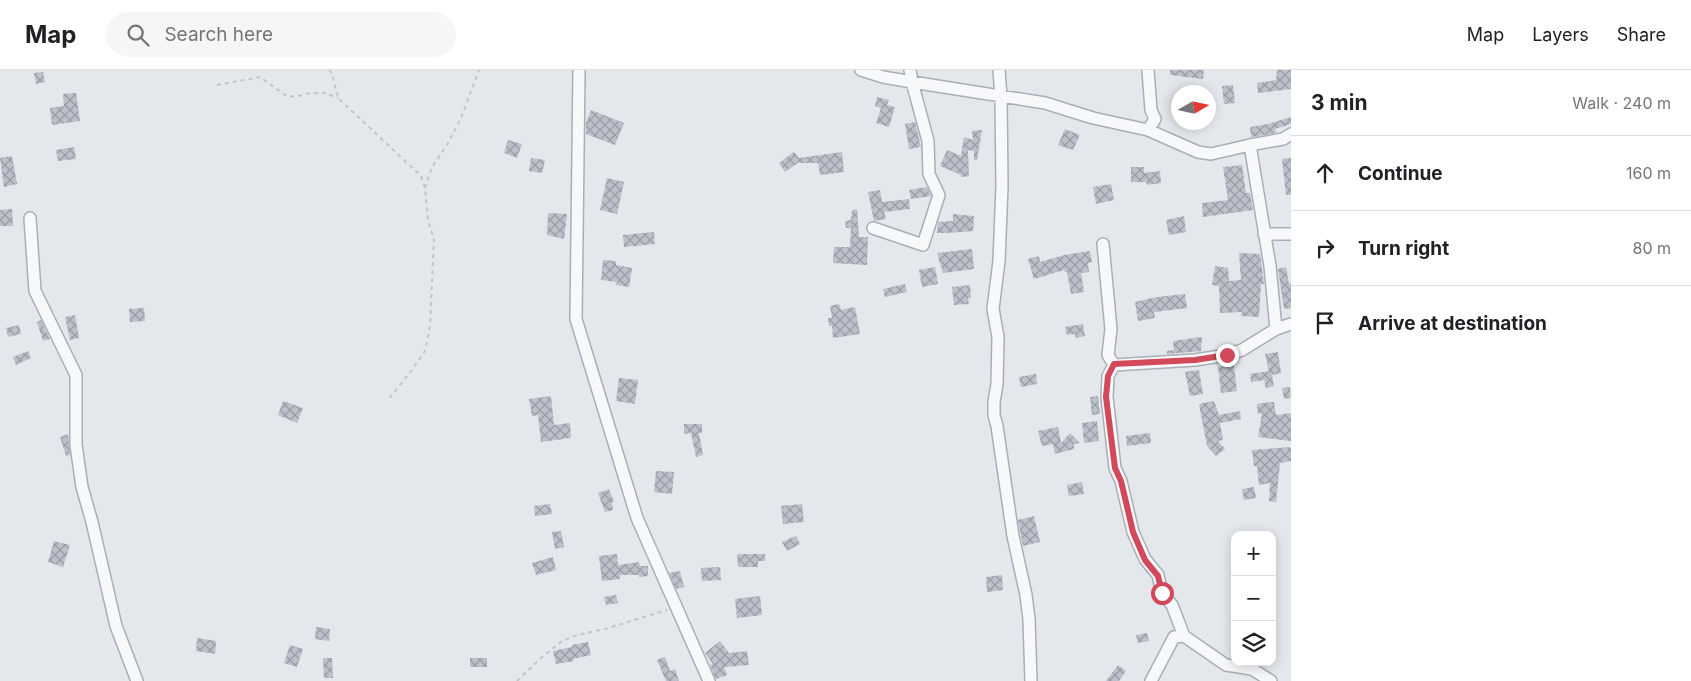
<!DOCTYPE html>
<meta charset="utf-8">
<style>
:root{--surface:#fff;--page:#f6f6f6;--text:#202124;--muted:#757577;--line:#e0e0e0}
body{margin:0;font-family:Inter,sans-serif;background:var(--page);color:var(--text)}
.controls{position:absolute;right:15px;bottom:15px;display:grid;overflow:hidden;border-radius:10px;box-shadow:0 2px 12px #0003}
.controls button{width:45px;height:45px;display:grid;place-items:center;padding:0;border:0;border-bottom:1px solid var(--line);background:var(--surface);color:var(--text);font:25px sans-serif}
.compass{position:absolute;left:1171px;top:15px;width:45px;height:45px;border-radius:50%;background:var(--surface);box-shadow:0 2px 12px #0003;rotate:81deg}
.stop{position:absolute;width:15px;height:15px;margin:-11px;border:4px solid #d1495b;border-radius:50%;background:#fff}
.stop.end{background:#d1495b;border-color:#fff;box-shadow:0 1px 5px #0008}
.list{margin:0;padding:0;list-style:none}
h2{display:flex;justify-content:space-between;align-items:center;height:65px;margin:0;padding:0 20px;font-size:21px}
h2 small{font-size:16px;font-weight:400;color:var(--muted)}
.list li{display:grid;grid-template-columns:32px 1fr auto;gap:15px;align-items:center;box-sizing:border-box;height:75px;padding:0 20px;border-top:1px solid var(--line)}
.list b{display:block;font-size:19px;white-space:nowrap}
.list em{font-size:16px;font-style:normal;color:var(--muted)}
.icon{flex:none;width:28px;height:28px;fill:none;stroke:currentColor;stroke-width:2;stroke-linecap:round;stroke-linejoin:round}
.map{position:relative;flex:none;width:1291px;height:611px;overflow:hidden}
header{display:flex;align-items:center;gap:30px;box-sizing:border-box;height:70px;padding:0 25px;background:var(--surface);border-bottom:1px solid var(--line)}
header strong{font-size:24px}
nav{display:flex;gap:28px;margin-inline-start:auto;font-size:18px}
.search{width:350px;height:45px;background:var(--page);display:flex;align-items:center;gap:12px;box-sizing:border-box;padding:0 18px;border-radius:28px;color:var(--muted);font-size:19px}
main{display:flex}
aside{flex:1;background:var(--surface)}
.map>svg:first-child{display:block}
.building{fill:url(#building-cross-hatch)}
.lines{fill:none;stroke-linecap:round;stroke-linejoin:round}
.street-casing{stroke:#a9aeb7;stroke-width:14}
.path{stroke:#c2c5cb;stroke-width:2;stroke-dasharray:4 4;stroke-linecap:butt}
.street{stroke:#f7f8fa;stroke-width:11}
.route{stroke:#d1495b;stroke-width:6}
</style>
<header>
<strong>Map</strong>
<div class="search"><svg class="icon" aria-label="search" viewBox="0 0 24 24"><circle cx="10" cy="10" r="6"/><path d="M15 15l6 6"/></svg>Search here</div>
<nav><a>Map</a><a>Layers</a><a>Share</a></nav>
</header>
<main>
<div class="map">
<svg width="1291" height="611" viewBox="0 0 1291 611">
<defs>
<pattern id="building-cross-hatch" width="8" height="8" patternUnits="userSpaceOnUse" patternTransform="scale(1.25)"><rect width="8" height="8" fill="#bbc0ca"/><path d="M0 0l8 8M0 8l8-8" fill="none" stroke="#989da6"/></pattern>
</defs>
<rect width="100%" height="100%" fill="#e4e7ec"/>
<!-- building -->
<path class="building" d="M1170,0h34l-1,9 -33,-4z
M1277,0h14v19l-33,4 -1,-10 19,-3z
M43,2l2,10 -9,2 -2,-11z
M1233,15l2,18 -11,1 -2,-18z
M76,23l4,28 -28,4 -2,-17 14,-2 -1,-12z
M877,27l12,3 -2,5 8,2 -6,20 -13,-4 5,-15 -6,-2z
M591,40l33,13 -9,22 -29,-11v-11z
M1291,47v7l-16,5 1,4 -25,4 -1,-10 18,-3z
M915,52l6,25 -12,2 -4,-25z
M1065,59l15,6 -7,15 -15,-5z
M982,60l-5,30h-3v-9l-6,-1 1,26 -8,1v-2l-21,-9 7,-16 14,6 3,-19 9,3 -1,-9z
M508,70l14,4 -5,14 -13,-5z
M74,77l2,12 -18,2 -2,-11z
M794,82l5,6 43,-6 2,20 -24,3 -2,-12h-19v-1l-14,10 -6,-9z
M12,86l5,28 -13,3 -4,-29z
M531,88l14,2 -3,13 -13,-2z
M1291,88v37h-5l-4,-36z
M1242,95l4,28h4l3,17 -50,7 -1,-14 26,-3 -5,-33z
M1131,97h13v6l16,-2 1,12 -14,2 -1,-3h-15z
M607,108l17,4 -7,32 -17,-4z
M1111,114l3,16 -18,4 -3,-17z
M927,117l4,9 -20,3 -2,-9z
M880,120l2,12 27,-3 1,10 -26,3 2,7 -12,2 -6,-29z
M12,139l1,17h-13v-16z
M857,139l2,28h9l-1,28 -34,-2 1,-16h16l1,-19h-5l-1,-7 6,-1 1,-10z
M548,143l19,1 -3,25 -17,-4z
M953,144l21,2 -1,15 -26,2h-10l1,-11 15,-1z
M1184,146l2,16 -17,3 -3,-15z
M654,162l1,12 -31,3 -1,-12z
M972,179l2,20 -31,4 -6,-20z
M1090,181l2,11 -4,1 1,9 -8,1 3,19 -13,2 -4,-22h-2l-1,-2 -30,9 -6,-20 11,-3 1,6 24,-7z
M1239,183l21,1 4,30h-3l-2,33 -18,-1 1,-4 -22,1 -1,-27 -7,-1 3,-19 13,2 1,13 12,-1z
M603,190l13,1v4l16,3 -3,19 -13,-2 1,-3 -16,-2z
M935,197l3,17 -16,3 -3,-17z
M1286,197l3,17 2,-1v25l-7,1 -6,-40z
M905,214l2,8 -22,5 -2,-8z
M970,215l1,13h-3l1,6 -15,1 -2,-18z
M1185,224l2,14 -33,4 1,6 -17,3 -3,-19 22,-5z
M839,234l2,6 14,-3 5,27 -27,4 -1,-12h-3l-1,-8h4l-2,-12z
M144,238l1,13 -15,1 -1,-13z
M75,245l4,23 -9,2 -5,-23z
M41,250l9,19 -7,2 -6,-19z
M1083,254l2,12 -9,2 -1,-4 -8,1 -2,-8z
M19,255l2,9 -13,3 -2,-9z
M1202,267l-1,14 -34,3v-3l7,-1 -1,-9z
M28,281l3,7 -15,7 -3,-8z
M1278,282l3,21 -9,2 2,11 -8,2 -2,-8 -13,2 -1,-8 19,-3 -4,-17z
M1234,295l3,26 -16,2 -3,-26z
M1199,300l4,24 -13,2 -5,-24z
M1036,304l1,10 -16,3 -2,-10z
M619,308l19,2 -3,24 -19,-3z
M1290,317l1,11 -7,1 -2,-11z
M551,326l3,29 16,-2 1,15 -30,4 -3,-27 -6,1 -3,-17z
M1098,326l2,18 -8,1 -2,-18z
M283,331l20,7 -6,15 -19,-8z
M1214,331l5,14 21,-4 1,8 -21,4 3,17 -5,1 7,8 -9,7 -9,-10 -8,-42z
M1270,332h4l2,13 15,-2v28l-33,-4 4,-24 -4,1 -1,-10z
M1097,351l2,20 -15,2 -2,-20z
M684,354h18v9h-3l4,22 -7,2 -5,-24 -7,1z
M1058,357l3,16 9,-10 10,10 -6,1v5l-19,5 -2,-10 -11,2 -4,-15z
M1150,363l1,10 -24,3 -1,-10z
M68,364l2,21 -4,1 -6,-19z
M1291,377v14l-11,2 -4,39 -7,-1 1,-18 -11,2 -2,-19h-3l-2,-16z
M656,401l18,1 -2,22 -18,-2z
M1082,412l2,12 -15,2 -2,-11z
M1254,417l2,11 -12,2 -2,-11z
M609,419l5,13h-2l1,8 -8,2 -7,-19z
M550,434l2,10 -17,2 -1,-10z
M802,434l2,18 -21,2 -2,-18z
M1034,446l6,26 -17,4 -5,-26z
M561,461l3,16 -9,2 -3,-17z
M796,466l4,8 -13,7 -5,-9z
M54,471l16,4 -7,22 -15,-5z
M617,484l1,11 21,-3 1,4h8v10l-9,1v-2h-19v4l-18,2 -3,-25z
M737,484h28v7h-7v6h-20z
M553,487l3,13 -20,5 -4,-12z
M720,497l1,13 -19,1 -1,-13z
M680,501l4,16 -8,2 -7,-16z
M1002,505l1,15 -16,2 -1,-15z
M616,525l2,8 -12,2 -2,-8z
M760,526l2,19 -25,3 -2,-19z
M316,557l14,2 -1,12 -14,-2z
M1147,563l2,8 -11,2 -2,-8z
M197,568l19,3 -1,13 -19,-3z
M720,571l9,12 18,-2 2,14 -25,2 3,8 -11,4 -6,-14 3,-1 -8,-11z
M588,572l3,13 -18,4 1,2 -18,3 -3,-13 19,-4v-2z
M290,575l13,4 -6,18 -13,-4z
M665,587l5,14 5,-2 4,12h-13l-9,-21z
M323,588h9l1,20h-9z
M470,588h17v9h-17z
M1118,595l8,6 -7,10h-13z"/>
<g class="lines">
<!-- street casing -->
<g class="street-casing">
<path id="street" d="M579,0l-3,249 61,199 72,163
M861,0l22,7 29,5 133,21 48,15 55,12 50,22 13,2 39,-9
M999,0l2,27 1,89 -3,75 -6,48 5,28 -1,47 -3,18v13l3,11 16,110 13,59 3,24 2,62
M1148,0l3,40 4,9 -7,11
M30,148l5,73 41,84v70l6,42 10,35 24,104 21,55
M873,158l50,17 16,-50 -10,-21 -1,-33 -16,-59 -2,-12
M1264,164h27
M1103,174l8,85 -3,26 6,10
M1276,259l-6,-63 -20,-121 33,-6 8,-5
M1184,566l42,29 26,4 19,12
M1151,611l23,-44 10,-1 -12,-31 -10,-12 -4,-18 -13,-16 -12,-27 -12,-51 -6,-13 -8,-71 1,-21 6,-11 81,-5 32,-5 15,-5 34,-21 15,-5"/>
</g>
<!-- path -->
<path class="path" d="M329,0l3,3 6,25 83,78 4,12 3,33 6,18 -4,87 -5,25 -14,20 -23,29
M217,15l43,-8 25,18 10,2 15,-4h15l13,5
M425,118l7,-21 15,-22 14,-27 18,-48
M517,611l24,-23 21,-17 15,-6 28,-6 62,-19"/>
<!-- street -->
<use href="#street" class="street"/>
</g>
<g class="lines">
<!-- route -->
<path class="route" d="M1162,523l-4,-17 -13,-16 -12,-28 -12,-51 -6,-13 -9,-71 2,-21 6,-12 81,-4 32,-5"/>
</g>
</svg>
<div class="controls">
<button>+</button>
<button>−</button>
<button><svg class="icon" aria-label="layers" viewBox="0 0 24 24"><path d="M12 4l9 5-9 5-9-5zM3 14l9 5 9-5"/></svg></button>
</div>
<svg class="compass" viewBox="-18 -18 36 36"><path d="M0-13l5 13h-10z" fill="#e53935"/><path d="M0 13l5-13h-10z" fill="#757577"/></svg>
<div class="stop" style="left:1162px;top:523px"></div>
<div class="stop end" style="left:1227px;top:285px"></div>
</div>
<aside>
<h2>3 min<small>Walk · 240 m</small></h2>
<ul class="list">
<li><svg class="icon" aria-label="ahead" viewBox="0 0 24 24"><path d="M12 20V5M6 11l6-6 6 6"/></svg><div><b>Continue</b></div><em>160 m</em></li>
<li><svg class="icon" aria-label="right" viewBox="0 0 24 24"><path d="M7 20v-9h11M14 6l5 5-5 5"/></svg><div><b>Turn right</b></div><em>80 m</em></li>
<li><svg class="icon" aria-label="arrive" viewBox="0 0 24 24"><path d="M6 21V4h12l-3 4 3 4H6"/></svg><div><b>Arrive at destination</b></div></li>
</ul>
</aside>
</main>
